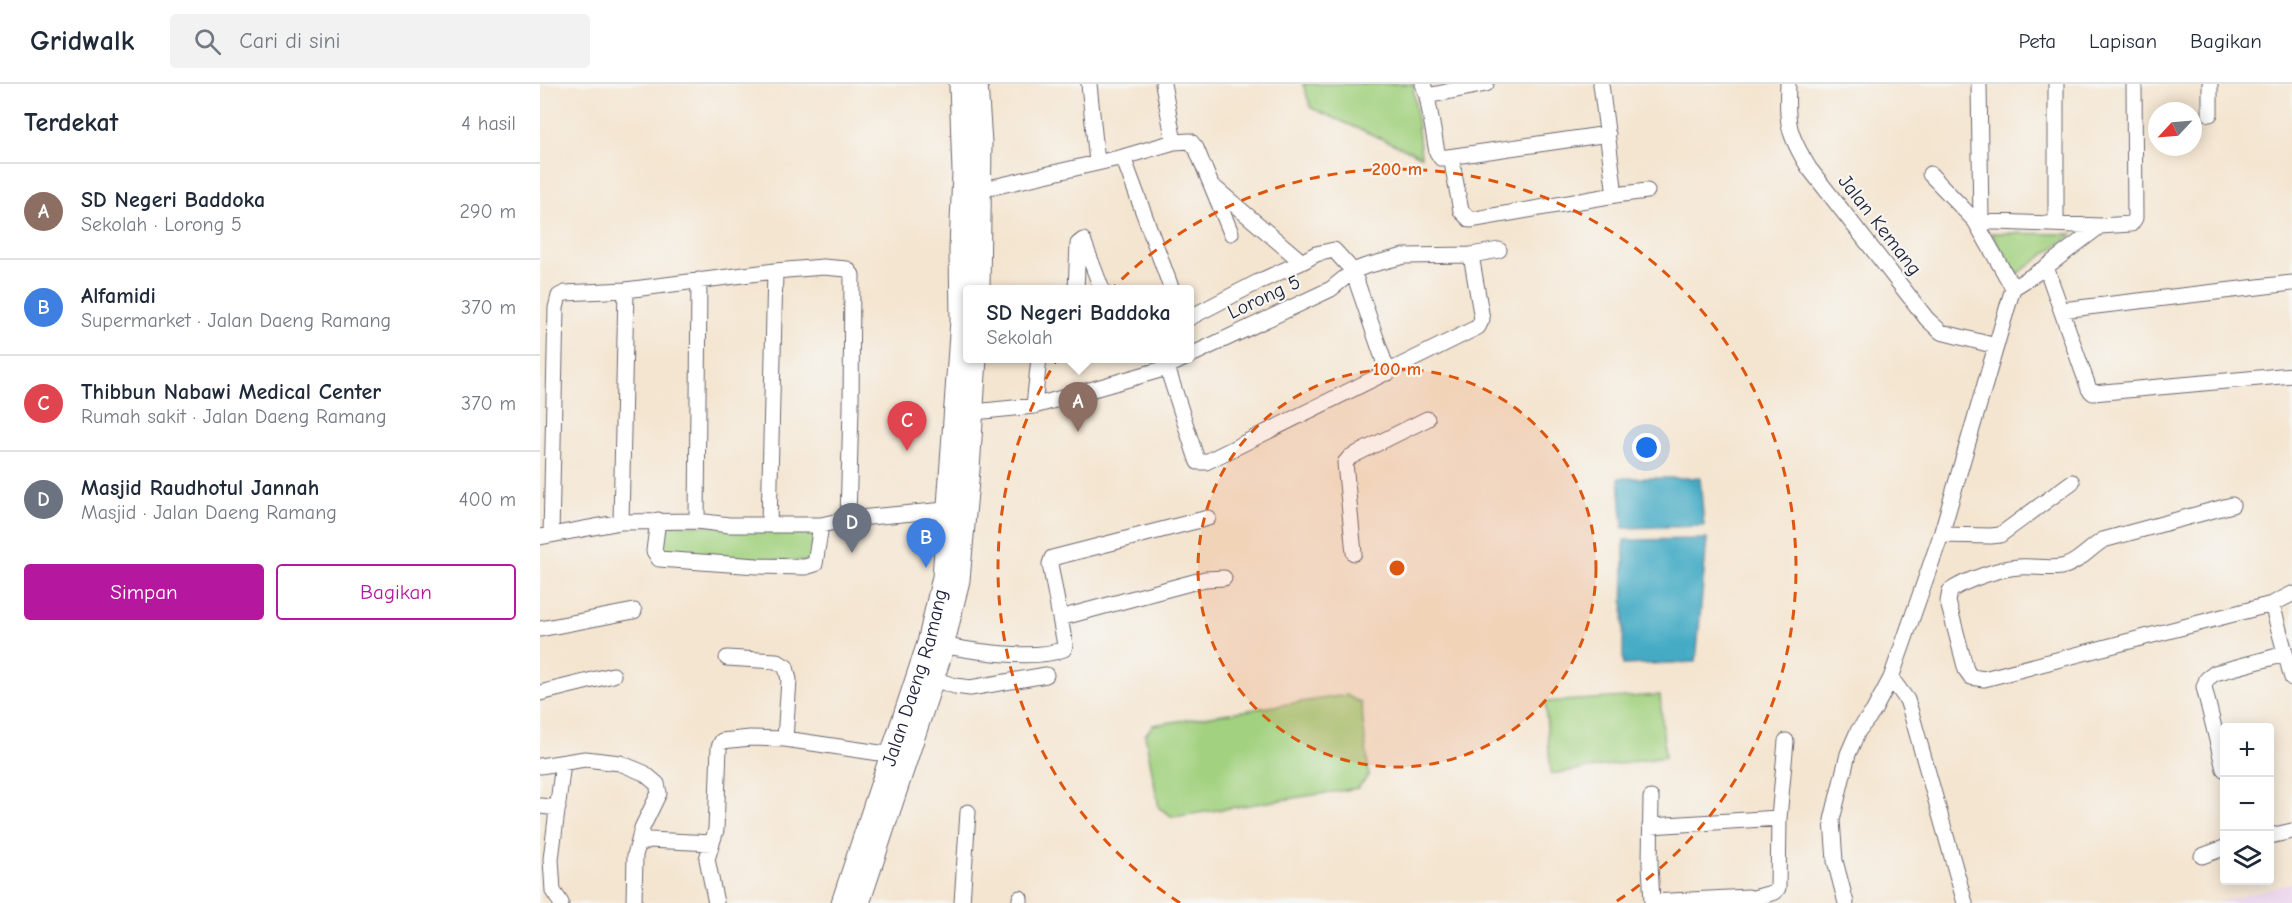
<!DOCTYPE html>
<html lang="id">
<meta charset="utf-8">
<style>
:root{--surface:#fff;--page:#f2f2f3;--text:#1f2937;--muted:#747a83;--line:#e0e1e3;--accent:#b5179e}
body{margin:0;font-family:"Comic Neue",sans-serif;background:var(--page);color:var(--text)}
.controls{position:absolute;right:18px;bottom:18px;display:grid;overflow:hidden;border-radius:6px;box-shadow:0 3px 15px #0003}
.controls button{width:54px;height:54px;display:grid;place-items:center;padding:0;border:0;border-bottom:2px solid var(--line);background:var(--surface);color:var(--text);font:30px sans-serif}
.compass{position:absolute;left:1608px;top:18px;width:54px;height:54px;border-radius:50%;background:var(--surface);box-shadow:0 3px 15px #0003;rotate:244deg}
.you{position:absolute;left:1107px;top:364px;width:21px;height:21px;margin:-15px;border:4px solid #fff;border-radius:50%;background:#1a73e8;box-shadow:0 0 0 9px #1a73e833}
.badge{display:grid;place-items:center;width:39px;height:39px;border-radius:50%;background:var(--accent);color:#fff;font-size:20px;font-weight:700}
.pin{position:absolute;translate:-50% -50px;filter:drop-shadow(0 2px 3px #0008)}
.pin::after{content:'';position:absolute;top:32px;width:21px;height:18px;background:inherit;clip-path:polygon(0 0,100% 0,50% 100%)}
.popup{position:absolute;left:423px;top:201px;width:231px;height:78px;box-sizing:border-box;display:grid;place-content:center;border-radius:6px;background:var(--surface);filter:drop-shadow(0 2px 4px #0005);font-size:20px;white-space:nowrap;color:var(--muted)}
.popup b{font-size:22px;color:var(--text)}
.popup::after{content:'';position:absolute;left:50%;top:100%;margin-left:-12px;border:12px solid transparent;border-top-color:var(--surface)}
.list{margin:0;padding:0;list-style:none}
h2{display:flex;justify-content:space-between;align-items:center;height:78px;margin:0;padding:0 24px;font-size:26px}
h2 small{font-size:20px;font-weight:400;color:var(--muted)}
.list li{display:grid;grid-template-columns:39px 1fr auto;gap:18px;align-items:center;box-sizing:border-box;height:96px;padding:0 24px;border-top:2px solid var(--line)}
.list b{display:block;font-size:22px;white-space:nowrap}
.list p{margin:0;font-size:20px;white-space:nowrap;color:var(--muted)}
.list em{font-size:20px;font-style:normal;color:var(--muted)}
.actions{display:flex;gap:12px;padding:18px 24px}
.actions a{flex:1;padding:14px 0;border:2px solid var(--accent);border-radius:6px;text-align:center;font-size:21px;color:var(--accent)}
.actions .main{background:var(--accent);color:#fff}
.icon{flex:none;width:33px;height:33px;fill:none;stroke:currentColor;stroke-width:2;stroke-linecap:round;stroke-linejoin:round}
.map{position:relative;flex:none;width:1752px;height:819px;overflow:hidden}
header{display:flex;align-items:center;gap:36px;box-sizing:border-box;height:84px;padding:0 30px;background:var(--surface);border-bottom:2px solid var(--line)}
header strong{font-size:28px}
nav{display:flex;gap:33px;margin-inline-start:auto;font-size:21px}
.search{width:420px;height:54px;background:var(--page);display:flex;align-items:center;gap:15px;box-sizing:border-box;padding:0 21px;border-radius:6px;color:var(--muted);font-size:22px}
main{display:flex}
aside{flex:1;background:var(--surface)}
.map>svg:first-child{display:block}
.built{fill:#ebd1ec}
.green{fill:#a2d17f;stroke:#627a5d;stroke-width:1.5}
.water{fill:#45abc5;stroke:#346680;stroke-width:1.5}
.lines{fill:none;stroke-linecap:round;stroke-linejoin:round}
.street-casing{stroke:#6c666f;stroke-width:17}
.secondary-casing{stroke:#6c666f;stroke-width:23}
.street{stroke:#fff;stroke-width:15}
.secondary{stroke:#fff;stroke-width:21}
.ring{fill:none;stroke:#de560e;stroke-width:3;stroke-dasharray:10 8}
.labels{text-anchor:middle;dominant-baseline:central;stroke-width:4.5;stroke-linejoin:round;paint-order:stroke}
.street-label{font-size:20px;fill:#22223b;stroke:#f6f6f2}
.centre{fill:#de560e;stroke:#f6f6f2;stroke-width:3}
.ring-label{font-size:18px;text-anchor:middle;font-weight:bold;fill:#de560e;stroke:#f6f6f2;stroke-width:4.5;stroke-linejoin:round;paint-order:stroke}
</style>
<header>
<strong>Gridwalk</strong>
<div class="search"><svg class="icon" aria-label="search" viewBox="0 0 24 24"><circle cx="10" cy="10" r="6"/><path d="M15 15l6 6"/></svg>Cari di sini</div>
<nav><a>Peta</a><a>Lapisan</a><a>Bagikan</a></nav>
</header>
<main>
<aside>
<h2>Terdekat<small>4 hasil</small></h2>
<ul class="list">
<li><span class="badge" style="background:#8d6e63">A</span><div><b>SD Negeri Baddoka</b><p>Sekolah · Lorong 5</p></div><em>290 m</em></li>
<li><span class="badge" style="background:#3f7fe0">B</span><div><b>Alfamidi</b><p>Supermarket · Jalan Daeng Ramang</p></div><em>370 m</em></li>
<li><span class="badge" style="background:#e0444e">C</span><div><b>Thibbun Nabawi Medical Center</b><p>Rumah sakit · Jalan Daeng Ramang</p></div><em>370 m</em></li>
<li><span class="badge" style="background:#6b7280">D</span><div><b>Masjid Raudhotul Jannah</b><p>Masjid · Jalan Daeng Ramang</p></div><em>400 m</em></li>
</ul>
<div class="actions"><a class="main">Simpan</a><a>Bagikan</a></div>
</aside>
<div class="map">
<svg width="1752" height="819" viewBox="0 0 1752 819">
<rect width="100%" height="100%" fill="#f6f6f2"/>
<filter id="ink" filterUnits="userSpaceOnUse"><feTurbulence type="fractalNoise" baseFrequency=".0167" numOctaves="2"/><feDisplacementMap in="SourceGraphic" scale="12" xChannelSelector="R" yChannelSelector="G"/><feConvolveMatrix kernelMatrix="1 2 1 2 8 2 1 2 1" color-interpolation-filters="sRGB"/></filter>
<filter id="wash" filterUnits="userSpaceOnUse"><feTurbulence type="fractalNoise" baseFrequency=".008" numOctaves="4" result="noise"/><feDisplacementMap in="SourceGraphic" scale="24" xChannelSelector="R" yChannelSelector="G"/><feGaussianBlur stdDeviation="1.35" result="paint"/><feColorMatrix in="noise" values="0 0 0 0 0 0 0 0 0 0 0 0 0 0 0 0 0 1.4 0 .05"/><feComposite in="paint" operator="in"/></filter>
<g filter="url(#wash)">
<rect width="100%" height="100%" fill="#f4e5d0"/>
<!-- built -->
<path class="built" d="M1752,799v20h-78z"/>
<!-- green -->
<path class="green" d="M763,0h110l8,72 -110,-48z
M1451,149l82,1 -57,41z
M120,439l156,7 -6,32 -151,-8z
M806,611l15,8 8,72 -11,13 -185,29 -14,-9 -14,-73 8,-10z
M1120,611l5,62 -114,17 -6,-72z"/>
<!-- water -->
<path class="water" d="M1079,394h81l4,48 -81,2z
M1167,455l-11,123 -73,3 1,-125z"/>
</g>
<g filter="url(#ink)">
<g class="lines">
<!-- street casing -->
<g class="street-casing">
<path id="street" d="M549,0l8,78
M623,0l11,58
M883,0l4,12 59,-12
M1061,0l14,111 32,-4
M1248,0c-2,39 0,50 21,84l118,151 14,13 55,14
M1439,0l2,138
M1516,0v139
M1670,0v30
M887,12l10,56 4,6 167,-24
M583,73l49,133
M911,73l10,54 9,9 145,-25
M1390,90l45,47 38,67
M440,106l143,-33 51,-15 16,-1 6,7 35,85
M1435,137l125,5 31,-2 4,-6 -1,-134
M762,178l14,-8 18,-4 19,21 35,102
M1506,183l43,122 4,4 199,-18
M536,206l2,-46 5,-4 19,50
M1522,226l230,-27
M649,234l69,-36 44,-20 -87,-74
M649,272l142,-67 22,-18 13,-5 38,-10 67,-1 28,-5
M627,283l29,90 2,5h8l272,-135 4,-8 -11,-64
M494,322l5,-48
M424,329l70,-7 126,-36 25,-12
M1692,421l-129,35c-13,8 -26,24 -42,27 -13,2 -28,-1 -42,0 -18,1 -54,13 -69,24l-2,11 18,68 5,7 13,2 288,-75 20,-10
M118,436l-4,31 5,8 98,7 48,1 10,-3 6,-39
M157,437l2,-241
M81,438l5,-232
M229,441l6,-254
M11,451l5,-227 3,-12 6,-3 61,-3 149,-19 48,-4 24,2 5,6 -1,133 -3,111
M1401,451l50,1 9,-1 72,-53
M0,453l81,-15 76,-1 32,4h92l27,-6 108,-10
M814,469l-9,-90 5,-6 77,-38
M1732,520l20,74
M520,534l-10,-54 2,-6 156,-40
M0,545l94,-18
M394,560c34,6 98,18 130,5l1,-4 -5,-27 145,-39 19,-1
M187,574l49,3 10,6 3,13 -4,59
M1351,594l16,22 3,9 55,194
M393,595l22,7 15,2 76,-13
M0,609l73,-18
M0,682l45,-7 35,4 24,10 13,11 2,9 -17,35 -4,17
M1684,685l-20,-82 3,-8 8,-6 70,-19
M1111,714l-1,66 2,39
M0,722l18,2
M1110,742l129,-8
M1730,752l22,-5
M1662,772l22,-8
M1112,818l96,-5
M21,819l-8,-12 -2,-32 12,-96
M94,819l1,-48 3,-10 11,-5 63,3
M176,819l-9,-44 9,-29 3,-83 3,-6 28,-3 35,1 115,17
M422,819l6,-91
M480,819v-5
M1196,819l39,-11 3,-4 1,-70 7,-77
M1306,819l-11,-42 -3,-41 16,-66 10,-23 15,-19 18,-34 50,-143 72,-247 33,-21 54,-41"/>
</g>
<!-- secondary casing -->
<g class="secondary-casing">
<g id="secondary">
<path d="M437,0l4,59 -2,147"/>
<path id="s1" d="M302,819l86,-260 15,-66 18,-257 -1,-70 3,-78 -3,-88"/>
<path d="M319,819l82,-248 18,-75 10,-110 7,-112"/>
</g>
</g>
<!-- street -->
<use href="#street" class="street"/>
<!-- secondary -->
<use href="#secondary" class="secondary"/>
</g>
</g>
<!-- distance rings -->
<circle cx="857" cy="484" r="199" fill="#de560e" fill-opacity=".12"/>
<g class="ring">
<circle cx="857" cy="484" r="199"/>
<path d="M640 819A399 399 0 1 1 1074 819"/>
</g>
<g class="labels">
<!-- street labels -->
<g class="street-label">
<text transform="translate(1340 141) rotate(52)">Jalan Kemang</text>
<text transform="translate(724 213) rotate(-25)">Lorong 5</text>
<text stroke="none"><textPath href="#s1" startOffset="237">Jalan Daeng Ramang</textPath></text>
</g>
</g>
<circle cx="857" cy="484" r="9" class="centre"/>
<g class="ring-label">
<text x="857" y="91">200 m</text>
<text x="857" y="291">100 m</text>
</g>
</svg>
<div class="controls">
<button>+</button>
<button>−</button>
<button><svg class="icon" aria-label="layers" viewBox="0 0 24 24"><path d="M12 4l9 5-9 5-9-5zM3 14l9 5 9-5"/></svg></button>
</div>
<svg class="compass" viewBox="-18 -18 36 36"><path d="M0-13l5 13h-10z" fill="#e53935"/><path d="M0 13l5-13h-10z" fill="#747a83"/></svg>
<div class="you"></div>
<div class="pin badge" style="left:538px;top:348px;background:#8d6e63">A</div>
<div class="popup"><b>SD Negeri Baddoka</b>Sekolah</div>
<div class="pin badge" style="left:386px;top:484px;background:#3f7fe0">B</div>
<div class="pin badge" style="left:367px;top:367px;background:#e0444e">C</div>
<div class="pin badge" style="left:312px;top:469px;background:#6b7280">D</div>
</div>
</main>
